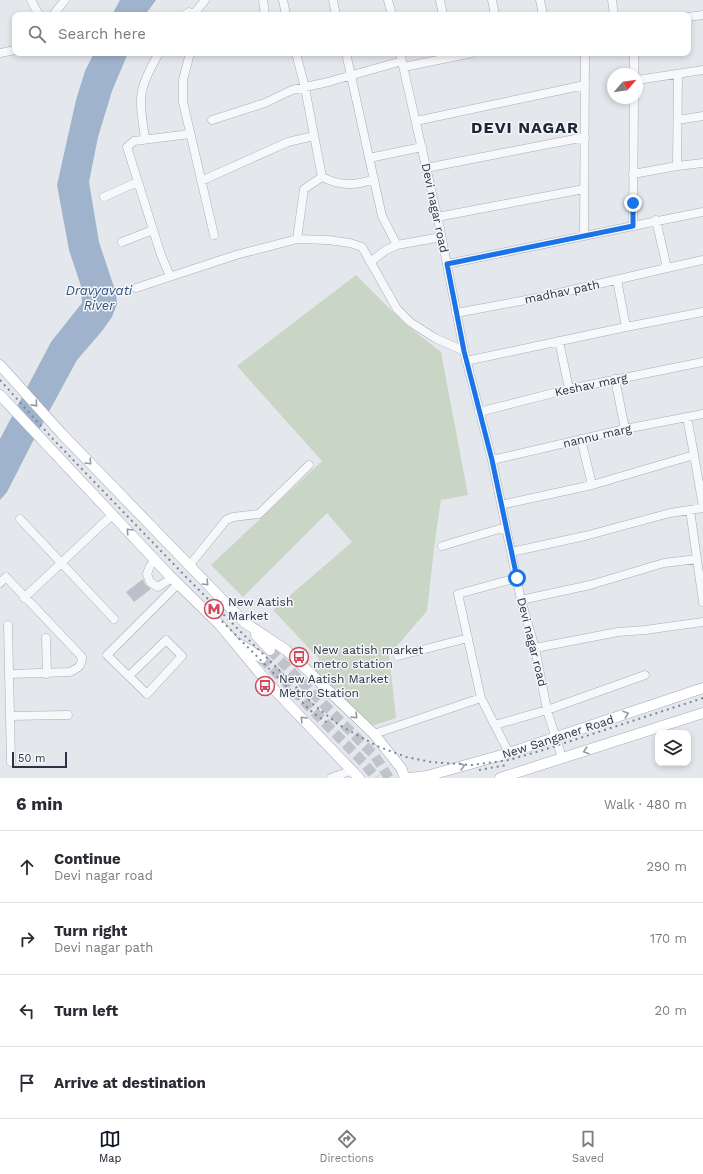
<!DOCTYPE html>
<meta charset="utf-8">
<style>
:root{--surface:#fff;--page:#f7f7f7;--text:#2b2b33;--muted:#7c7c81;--line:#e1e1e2;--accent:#111827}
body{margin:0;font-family:"Work Sans",sans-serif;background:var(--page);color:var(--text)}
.controls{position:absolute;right:12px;bottom:12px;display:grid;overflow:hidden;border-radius:8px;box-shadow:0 2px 6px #0003}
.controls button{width:36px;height:36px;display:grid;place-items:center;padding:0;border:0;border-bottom:1px solid var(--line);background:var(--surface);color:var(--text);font:20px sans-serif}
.compass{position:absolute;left:607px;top:68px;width:36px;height:36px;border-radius:50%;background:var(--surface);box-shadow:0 2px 6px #0003;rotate:61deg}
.scale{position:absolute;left:12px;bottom:10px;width:55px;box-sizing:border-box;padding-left:4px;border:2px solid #2b3445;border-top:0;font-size:11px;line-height:14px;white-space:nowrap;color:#2b3445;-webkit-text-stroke:3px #f4f6f9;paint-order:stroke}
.stop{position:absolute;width:12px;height:12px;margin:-9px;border:3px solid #1a73e8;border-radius:50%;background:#fff}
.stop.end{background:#1a73e8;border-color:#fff;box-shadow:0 1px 4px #0008}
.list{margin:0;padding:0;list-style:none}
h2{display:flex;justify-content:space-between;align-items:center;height:52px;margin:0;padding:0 16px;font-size:17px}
h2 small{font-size:13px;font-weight:400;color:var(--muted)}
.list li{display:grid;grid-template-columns:26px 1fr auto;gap:12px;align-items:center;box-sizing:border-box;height:72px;padding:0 16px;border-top:1px solid var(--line)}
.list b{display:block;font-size:15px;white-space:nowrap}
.list p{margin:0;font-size:13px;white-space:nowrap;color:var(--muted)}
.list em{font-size:13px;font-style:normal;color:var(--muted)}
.icon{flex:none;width:22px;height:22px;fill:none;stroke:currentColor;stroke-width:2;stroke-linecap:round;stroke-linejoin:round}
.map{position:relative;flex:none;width:703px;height:778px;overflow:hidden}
.search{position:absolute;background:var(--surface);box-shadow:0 2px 6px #0003;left:12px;right:12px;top:12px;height:44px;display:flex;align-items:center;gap:10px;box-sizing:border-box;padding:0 14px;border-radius:8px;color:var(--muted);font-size:15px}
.sheet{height:340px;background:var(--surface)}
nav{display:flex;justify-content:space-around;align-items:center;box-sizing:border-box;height:56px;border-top:1px solid var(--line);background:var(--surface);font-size:11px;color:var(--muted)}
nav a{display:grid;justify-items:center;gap:2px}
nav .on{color:var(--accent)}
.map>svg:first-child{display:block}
.green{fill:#c9d6c5}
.water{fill:#9fb4cc}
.building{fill:#bbc0ca}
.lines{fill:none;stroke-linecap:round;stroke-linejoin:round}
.major-tunnel{stroke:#bfc3cb;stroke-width:10;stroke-dasharray:10 5;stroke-linecap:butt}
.minor-casing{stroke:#a9aeb7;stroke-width:9}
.major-casing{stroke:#a3abb8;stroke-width:11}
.minor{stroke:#f7f8fa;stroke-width:8}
.major{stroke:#fff;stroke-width:10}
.rail{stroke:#7d8696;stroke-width:2;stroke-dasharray:2 4;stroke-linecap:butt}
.oneway{stroke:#959aa2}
.route{stroke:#1a73e8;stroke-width:5}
.labels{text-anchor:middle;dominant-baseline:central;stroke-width:3;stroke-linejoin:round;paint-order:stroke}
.street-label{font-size:12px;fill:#2b3445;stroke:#f4f6f9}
.poi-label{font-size:12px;fill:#2b3445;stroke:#f4f6f9;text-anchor:start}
.water-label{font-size:13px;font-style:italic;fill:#34527a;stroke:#f4f6f9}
.district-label{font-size:16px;font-weight:bold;letter-spacing:1px;fill:#1d2536;stroke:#f4f6f9}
</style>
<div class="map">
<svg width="703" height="778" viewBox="0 0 703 778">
<rect width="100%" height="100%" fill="#e4e7ec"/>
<!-- green -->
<path class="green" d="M356,275l47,47 38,30 27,143 -27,5 -7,48 -7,63 -38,44 7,63 -24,8 -60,-59 7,-8 -46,-49 79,-68 -25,-29 -84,84 -32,-32 111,-104 -85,-95z"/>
<!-- water -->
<path class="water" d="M120,0h36l-11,15h-33z
M94,53h34l-16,38 -14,46 -9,45 10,60 17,51 1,11 -5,13 -10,14 -25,29 -45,83 -25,49 -7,8v-61l51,-97 31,-39 -1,-17 -12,-36 -12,-65 19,-85 9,-29z"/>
<!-- building -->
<path class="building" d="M143,579l2,5 6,5 -17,13 -8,-10z"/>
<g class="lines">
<!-- major-tunnel -->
<path class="major-tunnel" d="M270,650l105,106 14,22
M262,658l102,105 12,15"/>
<!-- minor casing -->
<g class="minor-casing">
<path id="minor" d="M31,0l8,15
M263,0l2,15
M283,0l3,15
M333,0l3,15
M388,0l4,15
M440,0l3,15
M492,0l3,15
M540,0l3,15
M612,0l2,15
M194,14l11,-14
M53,15l12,-15
M184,15l5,-3 5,3
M688,17l15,-2
M0,53l15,-3
M190,53l-7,27v22l31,133
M296,53l9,35 17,89 -18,12 -7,50
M346,53l36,163 15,29 44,-8
M400,53l39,171 25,127 28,109 29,140 14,48 12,62 15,48
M634,53v21
M404,67l68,-14
M678,75l-1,91 26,-3
M637,80l66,-10
M634,98l-1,128 70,-14
M212,120l53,-17 27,-13 36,-8 74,-21
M678,120l25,-4
M416,121l169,-36
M145,139c-6,-43 -8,-48 14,-86
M369,158l53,-11
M426,168l159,-31
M633,174l44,-8
M322,177c18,9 33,9 52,2
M201,181l87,-39 26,-6
M104,197l33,-15
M437,217l147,-28
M656,220l11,48 36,-8
M584,235l1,-182
M122,242l31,-12
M370,262l16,-12 11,-5
M447,264l186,-38
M170,276l-9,-21 -34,-108 7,-6 56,-7
M136,288l100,-33 61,-16 31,1 22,3 12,4 35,62 13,13 25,16 29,13
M456,313l86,-16 125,-29
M626,327l77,-15
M559,341l10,48
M466,361l160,-34 -9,-47
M615,379l10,50
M479,412l90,-23 134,-27
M581,439l11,46
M694,455l9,51
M492,460l133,-31 78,-15
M501,505l91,-20 102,-30 -7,-38
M690,510l13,92
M20,519l94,100
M442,546l64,-19
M511,552l74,-16 85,-23 33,-5
M155,560l-5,6 -3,8 3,8 8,5 14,-9
M189,566l37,-46 7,-3 26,-3 50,-49
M0,583l6,-6 76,80c0,9 -4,11 -12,15l-61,2
M24,598l89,-84
M521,600l69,-15 74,-22 33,-4
M8,625l3,137
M46,638l1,36
M535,648l83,-16 27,-2 58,-8
M398,656l70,-18
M129,676l37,-36 16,16 -35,38 -40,-39 71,-71
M10,716l58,-1
M495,725l52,-15 98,-35
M374,734l107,-36
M509,753l-28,-55 -23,-104 59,-16
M331,778l22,-8"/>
</g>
<!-- major casing -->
<g class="major-casing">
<path id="major" d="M0,365l62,69 182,188 42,28 88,84 27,34 4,10
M0,395l169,180 51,50 48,58 91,95
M256,635l14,15
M241,645l21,13
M410,778l17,-2 82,-23 194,-65
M500,778l203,-65"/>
</g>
<!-- minor -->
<use href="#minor" class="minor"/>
<!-- major -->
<use href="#major" class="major"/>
<!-- rail -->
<path class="rail" d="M0,380l51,57 137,142 125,125 26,21 38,21 29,11 25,5 41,3 37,-5 31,-9 163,-53
M205,604l108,109 16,11
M479,770l28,-5"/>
</g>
<!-- one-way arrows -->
<defs><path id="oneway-chevron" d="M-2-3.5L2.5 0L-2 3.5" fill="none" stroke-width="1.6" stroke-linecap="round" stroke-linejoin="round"/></defs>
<g class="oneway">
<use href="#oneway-chevron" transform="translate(35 404) rotate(48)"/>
<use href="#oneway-chevron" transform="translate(89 462) rotate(46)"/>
<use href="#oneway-chevron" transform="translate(129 531) rotate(-133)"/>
<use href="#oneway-chevron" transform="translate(206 583) rotate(46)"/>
<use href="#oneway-chevron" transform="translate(626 714) rotate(-19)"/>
<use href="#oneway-chevron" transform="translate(355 716) rotate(44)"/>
<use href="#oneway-chevron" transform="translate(303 719) rotate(-134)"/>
<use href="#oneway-chevron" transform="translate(586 751) rotate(162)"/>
<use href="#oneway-chevron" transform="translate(462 766) rotate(-15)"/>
</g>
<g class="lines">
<!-- route -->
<path class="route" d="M517,578l-25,-118 -28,-109 -17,-87 186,-38v-23"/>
</g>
<!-- icons -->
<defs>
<g id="metro-ring" transform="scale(1)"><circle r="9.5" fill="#f4f6f9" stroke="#d1495b" stroke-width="1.5"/><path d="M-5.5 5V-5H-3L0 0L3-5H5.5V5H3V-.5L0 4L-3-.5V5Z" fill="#d1495b"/></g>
<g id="bus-ring" transform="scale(1)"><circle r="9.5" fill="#f4f6f9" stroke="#d1495b" stroke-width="1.5"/><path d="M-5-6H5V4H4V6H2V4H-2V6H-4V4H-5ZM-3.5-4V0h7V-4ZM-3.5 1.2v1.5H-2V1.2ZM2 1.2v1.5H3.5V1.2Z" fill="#d1495b"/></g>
</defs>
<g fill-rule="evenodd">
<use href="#metro-ring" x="214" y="609"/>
<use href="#bus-ring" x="299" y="657"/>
<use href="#bus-ring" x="265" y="686"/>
</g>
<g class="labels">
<!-- street labels -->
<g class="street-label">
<text transform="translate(435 208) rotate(78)">Devi nagar road</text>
<text transform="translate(562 292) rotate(-12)">madhav path</text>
<text transform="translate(591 385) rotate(-12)">Keshav marg</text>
<text transform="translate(597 436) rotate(-13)">nannu marg</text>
<text transform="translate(532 642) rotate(76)">Devi nagar road</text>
<text transform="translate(558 737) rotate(-18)">New Sanganer Road</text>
</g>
<!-- poi labels -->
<g class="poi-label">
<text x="228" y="602">New Aatish<tspan x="228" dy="14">Market</tspan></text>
<text x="313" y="650">New aatish market<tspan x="313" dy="14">metro station</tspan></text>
<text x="279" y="679">New Aatish Market<tspan x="279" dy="14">Metro Station</tspan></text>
</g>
<!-- water labels -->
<g class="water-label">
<text x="99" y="290">Dravyavati<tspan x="99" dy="15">River</tspan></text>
</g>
<!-- district labels -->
<g class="district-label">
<text x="525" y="127">DEVI NAGAR</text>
</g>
</g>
</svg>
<div class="controls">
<button><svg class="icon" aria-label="layers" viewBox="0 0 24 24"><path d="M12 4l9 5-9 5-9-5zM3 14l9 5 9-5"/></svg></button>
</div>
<svg class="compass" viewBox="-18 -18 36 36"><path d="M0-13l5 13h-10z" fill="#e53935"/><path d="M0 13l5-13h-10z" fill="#7c7c81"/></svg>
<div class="scale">50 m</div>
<div class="stop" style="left:517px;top:578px"></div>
<div class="stop end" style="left:633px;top:203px"></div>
<div class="search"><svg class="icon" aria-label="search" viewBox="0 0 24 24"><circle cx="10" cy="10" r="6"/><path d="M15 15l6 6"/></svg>Search here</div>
</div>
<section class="sheet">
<h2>6 min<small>Walk · 480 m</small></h2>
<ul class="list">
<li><svg class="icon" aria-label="ahead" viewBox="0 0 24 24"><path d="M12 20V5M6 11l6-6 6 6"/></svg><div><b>Continue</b><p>Devi nagar road</p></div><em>290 m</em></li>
<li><svg class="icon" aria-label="right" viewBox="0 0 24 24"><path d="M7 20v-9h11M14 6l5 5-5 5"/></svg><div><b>Turn right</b><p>Devi nagar path</p></div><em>170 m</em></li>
<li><svg class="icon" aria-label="left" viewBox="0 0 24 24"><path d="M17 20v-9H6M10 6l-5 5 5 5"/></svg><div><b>Turn left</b></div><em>20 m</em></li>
<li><svg class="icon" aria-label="arrive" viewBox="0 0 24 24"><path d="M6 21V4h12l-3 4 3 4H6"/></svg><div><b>Arrive at destination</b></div></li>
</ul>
</section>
<nav>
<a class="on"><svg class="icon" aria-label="map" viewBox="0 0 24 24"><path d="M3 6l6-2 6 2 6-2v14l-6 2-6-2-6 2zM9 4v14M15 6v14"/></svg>Map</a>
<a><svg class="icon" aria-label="directions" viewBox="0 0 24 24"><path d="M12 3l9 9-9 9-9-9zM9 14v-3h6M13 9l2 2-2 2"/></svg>Directions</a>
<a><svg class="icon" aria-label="saved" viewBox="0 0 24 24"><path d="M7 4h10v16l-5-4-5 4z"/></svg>Saved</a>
</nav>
